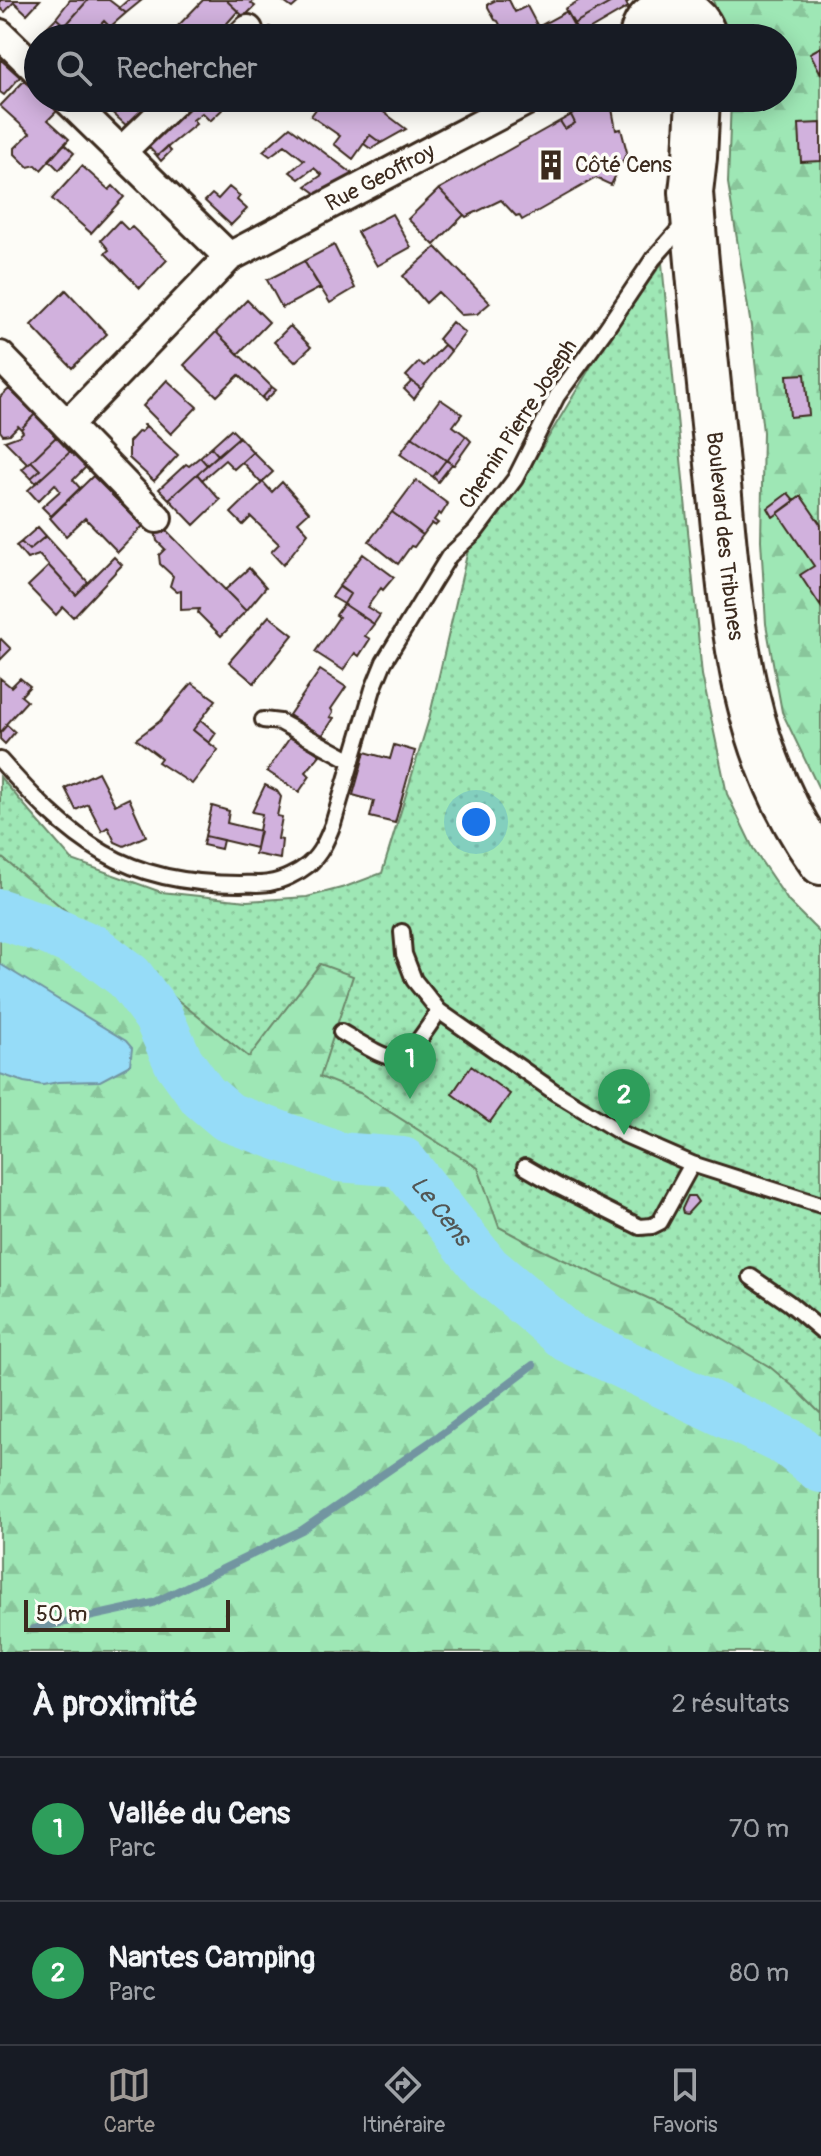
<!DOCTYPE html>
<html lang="fr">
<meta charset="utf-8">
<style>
:root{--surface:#171b24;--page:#242831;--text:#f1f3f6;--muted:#9ea1a6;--line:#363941;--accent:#9f9995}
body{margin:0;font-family:Pangolin,sans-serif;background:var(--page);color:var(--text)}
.scale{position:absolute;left:24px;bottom:20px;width:206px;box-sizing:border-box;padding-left:8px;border:4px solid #3b2a1e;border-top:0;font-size:22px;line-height:28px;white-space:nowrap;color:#3b2a1e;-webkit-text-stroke:6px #fdfcf7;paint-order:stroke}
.you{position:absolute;left:476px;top:822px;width:28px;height:28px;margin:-20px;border:6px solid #fff;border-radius:50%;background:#1a73e8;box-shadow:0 0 0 12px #1a73e833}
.badge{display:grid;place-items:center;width:52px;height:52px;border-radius:50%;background:var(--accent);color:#fff;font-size:26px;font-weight:700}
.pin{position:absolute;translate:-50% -66px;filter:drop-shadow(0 2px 4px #0008)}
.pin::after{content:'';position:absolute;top:42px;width:28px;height:24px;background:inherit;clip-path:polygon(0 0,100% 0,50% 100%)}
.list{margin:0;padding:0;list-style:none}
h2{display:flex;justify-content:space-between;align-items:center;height:104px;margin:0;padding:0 32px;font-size:34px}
h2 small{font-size:26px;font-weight:400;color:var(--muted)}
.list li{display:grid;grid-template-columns:52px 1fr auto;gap:24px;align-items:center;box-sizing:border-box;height:144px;padding:0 32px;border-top:2px solid var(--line)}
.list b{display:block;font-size:30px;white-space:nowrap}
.list p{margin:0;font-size:26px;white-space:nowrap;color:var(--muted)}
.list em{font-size:26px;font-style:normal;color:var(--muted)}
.icon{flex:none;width:44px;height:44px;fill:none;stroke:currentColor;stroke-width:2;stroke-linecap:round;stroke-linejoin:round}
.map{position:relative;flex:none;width:821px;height:1652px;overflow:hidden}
.search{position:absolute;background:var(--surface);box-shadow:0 4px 20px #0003;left:24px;right:24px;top:24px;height:88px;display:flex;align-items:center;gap:20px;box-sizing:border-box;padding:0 28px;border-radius:44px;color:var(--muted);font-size:30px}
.sheet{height:392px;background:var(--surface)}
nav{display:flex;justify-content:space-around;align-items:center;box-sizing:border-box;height:112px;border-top:2px solid var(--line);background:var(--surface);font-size:22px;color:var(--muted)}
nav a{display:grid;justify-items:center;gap:4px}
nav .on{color:var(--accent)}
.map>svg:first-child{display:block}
.grass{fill:url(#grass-dots);stroke:#6c886a;stroke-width:2}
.forest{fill:url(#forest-firs);stroke:#6c886a;stroke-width:2}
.water{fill:#96dcf8;stroke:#7295a1;stroke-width:2}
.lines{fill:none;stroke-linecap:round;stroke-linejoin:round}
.stream{stroke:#7295a1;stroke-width:8}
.river{stroke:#96dcf8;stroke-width:50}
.building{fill:#d1b1dd;stroke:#3b2a1e;stroke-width:2}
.lane-casing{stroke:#3b2a1e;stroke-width:20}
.street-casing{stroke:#3b2a1e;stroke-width:34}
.secondary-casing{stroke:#3b2a1e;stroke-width:48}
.lane{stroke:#fdfcf7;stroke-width:14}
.street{stroke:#fdfcf7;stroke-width:28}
.secondary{stroke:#fdfcf7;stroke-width:42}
.labels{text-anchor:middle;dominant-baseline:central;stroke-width:7;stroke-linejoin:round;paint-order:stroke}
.poi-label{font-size:22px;fill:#3b2a1e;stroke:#fdfcf7;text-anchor:start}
.street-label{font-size:22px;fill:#3b2a1e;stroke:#fdfcf7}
.water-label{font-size:24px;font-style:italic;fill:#525654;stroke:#fdfcf7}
</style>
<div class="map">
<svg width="821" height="1652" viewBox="0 0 821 1652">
<defs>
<pattern id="grass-dots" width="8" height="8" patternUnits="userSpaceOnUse" patternTransform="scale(2)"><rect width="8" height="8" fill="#9ee7b5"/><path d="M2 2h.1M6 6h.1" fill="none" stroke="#89c69b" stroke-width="1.8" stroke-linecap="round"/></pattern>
<pattern id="forest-firs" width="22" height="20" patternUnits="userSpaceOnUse" patternTransform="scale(2)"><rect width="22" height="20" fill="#9ee7b5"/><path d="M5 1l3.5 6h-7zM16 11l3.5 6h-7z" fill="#89c69b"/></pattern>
</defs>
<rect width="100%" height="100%" fill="#fdfcf7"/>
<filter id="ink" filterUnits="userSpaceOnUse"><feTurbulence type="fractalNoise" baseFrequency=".0125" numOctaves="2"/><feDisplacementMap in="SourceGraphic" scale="16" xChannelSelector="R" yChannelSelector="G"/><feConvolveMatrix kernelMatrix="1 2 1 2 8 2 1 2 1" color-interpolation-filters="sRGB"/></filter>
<g filter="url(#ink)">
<!-- grass -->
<path class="grass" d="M662,263l40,412 25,119 28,58 34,50 32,32v718l-821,-388v-487l72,83 89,32 86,9 60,-4 38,-10 37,-14 47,-154 39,-169 45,-54 89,-148z"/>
<!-- forest -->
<path class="forest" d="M713,0h108v793l-39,-81 -16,-88 -5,-84 2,-108 -12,-106 -23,-143 3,-85h52v-60h-58z
M0,856l66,55 183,146 71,-93 33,12 -33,101 40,16 118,75 21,59 45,24 128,58 98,58 25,21 26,26v238h-821z"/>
<!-- water -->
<path class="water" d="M0,964l126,77 6,7 -2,17 -30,16 -42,1 -15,3 -19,-3 -24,-8z"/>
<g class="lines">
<!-- stream -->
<path class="stream" d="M556,1347l13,-9
M33,1629l120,-26 149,-73 144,-99 87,-66"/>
<!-- river -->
<path class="river" id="s1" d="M0,914l48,16 46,20 35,27 29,39 20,45 25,35 25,21 111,40 63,5 85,107 82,69 220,105 32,25"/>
</g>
<!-- building -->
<path class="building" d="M0,0h40l-13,14 -13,-12 -9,10 -5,-4z
M70,0h18l-23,26 -9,-8z
M88,0h21l17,13 -16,14 -6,-6 -16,17h-33l-10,-9 11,-11 9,8z
M128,0h14l-16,13 -7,-5z
M203,0h23l12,11 -24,27h-29l-10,-9z
M226,0h28l-3,3 4,3 -11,11z
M281,0h20l-9,8z
M496,0h13l6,12 12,-6 11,21 29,-16 13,24 -5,3h-68l-9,-17 -3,-1 -7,-13v-3z
M580,0h35l-42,24 -8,-15z
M615,0h16l-5,3 2,4 -48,28 -7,-11z
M104,21l6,6 -10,11 -11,-2z
M270,27l9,7 -5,4h-16z
M175,29l10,9h-18z
M821,47v27l-11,-21z
M0,59l20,18 -16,18 -4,-3z
M24,81l14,13v4h4l15,13 -9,9 21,19 -28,31 -5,-5 -8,2 -13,-13v-6l15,-15 -30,-27z
M96,98h50l8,8 -25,22z
M193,98h25l7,9 -15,14 -8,-8 -9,7 3,4 -39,32 -12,-13z
M324,98l18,12 9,-12h14l41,31 -25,14 -11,-8 -17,24 -19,-15 6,-8 -29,-20z
M442,98h16l-5,8z
M602,98h8l6,32 5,-1 6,23 -16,33 -15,-7 -74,42 -3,-5 -3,1 -15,-16 -35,17 -27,-28 121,-68 5,8 10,-6 -4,-8z
M571,115l4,8 -10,6 -5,-8z
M821,123v38l-20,1 -2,-38z
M290,127l63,47 -36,20 -11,-8 16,-11 -8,-7 -15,11 -9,-7 14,-12 -19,-15 -15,11 -7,-5z
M370,135l11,8 -10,6 -7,-5z
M64,144l10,9 -15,17 -10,-10z
M167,147l4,4 -10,10 -4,-5z
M82,166l27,24 4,-4 11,11 -33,36 -39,-34z
M229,187l11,9 -3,4 10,9 -16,16 -26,-24 7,-7 6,5z
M439,189l25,26 -30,30 -26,-26z
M392,214l19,33 -34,19 -20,-34z
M119,221l9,9 4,-3 35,33 -27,28 -35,-35 4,-3 -8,-10z
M334,245l21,43 -25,15 -26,-42z
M436,247l54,56 -13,11 -16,1 -23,-23 -12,11 -23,-27z
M304,261l16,27 -38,20 -15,-28z
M66,290l41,44 -35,34 -41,-43z
M247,300l22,22 -31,32 -22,-22z
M452,322l13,11 -14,18 -13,-12z
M290,326l21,21 -16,15 -21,-20z
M216,332l56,55 -10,11 -23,-23 -22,21 -33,-31z
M444,345l7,6 -30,38 -15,-13 13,-14 5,4z
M805,374l4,41 -19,2 -3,-42z
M167,380l30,27 -26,27 -28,-28z
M412,381l9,8 -7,10 -10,-10z
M272,387l4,3 -11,11 -3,-3z
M9,389l26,25 -14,15 -3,-3 -8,8 -7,1 -3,-4v-34z
M440,399l22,15 -9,12 13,10 -19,25 -35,-24z
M35,414l21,23 -28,27 -23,-23 14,-5 4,-4 -2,-3z
M144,425h1l33,30 -24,26 -25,-23v-16l10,-11 2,1 5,-5z
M231,429l8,8 -21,18 -7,-8z
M466,436l5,5 -17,24 -7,-4z
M56,437l14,15 -34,31 -5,-5 9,-8 -9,-9z
M239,437l14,15 -19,17 -9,-9 -23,20 -5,-6z
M412,437l34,23 -13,17 -33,-23z
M211,447l7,8 -11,10 -7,-8z
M70,452l16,15 -13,13 7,8 -29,28 -9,-9 18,-16 -5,-7 -17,17 -10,-11z
M253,452l20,20 -12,11 -19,-21z
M200,457l7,8 -38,34 -10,-10 27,-25 3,2z
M446,460l6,4 -14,18 -5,-5z
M31,461l9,9 -9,8 -9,-9z
M197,474l23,26 -26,25 -25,-26z
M93,476l50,50 -25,26 -33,-34 -19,18 -16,-18z
M416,480l32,24 -7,11 -2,-2 -5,7 4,3 -3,3 -3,-3 -9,12 -31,-23z
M263,482l9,10 10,-10 27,30 -11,10 10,11 -25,32 -12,-13 8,-8 -28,-27 -8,8 -12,-12z
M788,493l7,8 -22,16 -5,-9z
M801,496l20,29v82l-21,-32 14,-9 -36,-53z
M392,512l31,23 -9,12 -3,-1 -13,18 -29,-23z
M161,525l85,86 -25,25 -23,-23 1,-4 -18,1v-19l-4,1 -7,-6 3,-10 -13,-12 -1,-9 6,-6 -8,-8 -2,-10z
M38,527l8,9 -17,14 -8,-8z
M46,536l42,46 -12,13 -37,-40 -12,4 -11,-13 5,-4 8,8z
M363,554l31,23 -11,13 -2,-2 -14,19 13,8 -6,9 -30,-20 6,-10 -11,-8z
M114,557l8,8 -49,52 -10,-10 -7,8 -28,-29 21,-20 27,29z
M249,568l17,19 -20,24 -21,-21z
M339,587l11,7 -6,10 -12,-7z
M344,604l30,20 -9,12 5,3 -11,17 -4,-3 -12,17 -28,-18 24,-35 -3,-2z
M269,616l24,19 -39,48 -25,-21z
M1,639l10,10 -11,11v-20z
M320,670l26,17 -15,22 2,3 -3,5 4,1 -12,18 -33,-21z
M0,678l11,9 9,-9 10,8 -9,10 6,5 -21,23 1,1 -7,8z
M192,683l24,17 -23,30 25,20 -26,34 -34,-22 3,-4 -25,-19 24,-18z
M201,720l15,13 -7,10 -16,-13z
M7,725l8,7 -10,12 -5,-5v-6z
M291,736l29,19 -14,17 4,4 -11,16 -32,-21z
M394,745l21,6 -20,72 -25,-6 4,-16 -21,-6 12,-43 25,7z
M98,772l17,33 14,-7 17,38 -22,10 -9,-4 -7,-15 -6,4 -14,-27 -12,6 -11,-22z
M265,785l12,6 4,6 -4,19 5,1 -4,22 4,1 -2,19 -25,-5 7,-40 -10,-2z
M212,806l17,5 -2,12 33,8 -4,17 -51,-12z
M205,836l18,4 -2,9 -18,-4z
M471,1066l39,28 -20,28 -38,-28z
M688,1196h6l4,6 -11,12 -4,-1 -1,-4z"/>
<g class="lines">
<!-- lane casing -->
<g class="lane-casing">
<path id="lane" d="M263,720l17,2 72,39
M0,760c30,34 64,70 104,93 41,24 88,31 135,31 10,-1 21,1 30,-1 13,-2 29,-10 39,-18 13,-11 19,-26 25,-41l40,-135 11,-27 65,-106 26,-24 40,-53 42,-83 49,-67 47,-70 32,-36
M402,932l2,22 10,26 25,31 117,82 67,41 69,30 129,41
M341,1032c62,36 58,38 98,-21
M525,1167l31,18 84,42 12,-1 8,-4 32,-58
M751,1277l38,26 32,27"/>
</g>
<!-- street casing -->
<g class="street-casing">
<g id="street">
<path d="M0,34l38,37"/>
<path d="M240,38l8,-8"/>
<path d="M66,98l163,159"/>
<path d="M121,152l56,-54"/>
<path d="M0,356l157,162"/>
<path id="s2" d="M67,425l162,-168 302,-159"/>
</g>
</g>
<!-- secondary casing -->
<g class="secondary-casing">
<g id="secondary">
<path d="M641,38c6,-38 56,-38 64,0"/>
<path id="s3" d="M698,98l-3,59 -4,35c7,91 17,181 26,272 14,140 18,281 104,399"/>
</g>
</g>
<!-- lane -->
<use href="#lane" class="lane"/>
<!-- street -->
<use href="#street" class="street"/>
<!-- secondary -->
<use href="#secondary" class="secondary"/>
</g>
</g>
<!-- icons -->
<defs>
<g id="building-bare" transform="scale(2.4)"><path d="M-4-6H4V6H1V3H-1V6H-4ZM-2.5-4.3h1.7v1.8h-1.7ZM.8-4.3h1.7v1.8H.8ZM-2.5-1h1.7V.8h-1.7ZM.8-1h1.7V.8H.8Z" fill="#3b2a1e" stroke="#fdfcf7" stroke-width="2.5" paint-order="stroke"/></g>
</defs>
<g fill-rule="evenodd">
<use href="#building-bare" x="551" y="165"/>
</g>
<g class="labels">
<!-- poi labels -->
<g class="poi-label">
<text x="575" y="165">Côté Cens</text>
</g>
<!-- street labels -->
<g class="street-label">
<text stroke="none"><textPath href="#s2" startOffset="404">Rue Geoffroy</textPath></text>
<text transform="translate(518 424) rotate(-57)">Chemin Pierre Joseph</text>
<text stroke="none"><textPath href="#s3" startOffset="440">Boulevard des Tribunes</textPath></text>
</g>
<!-- water labels -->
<g class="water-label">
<text stroke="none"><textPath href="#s1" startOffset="562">Le Cens</textPath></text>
</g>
</g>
</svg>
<div class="scale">50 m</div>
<div class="you"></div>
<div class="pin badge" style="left:410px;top:1099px;background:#2e9e5b">1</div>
<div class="pin badge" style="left:624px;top:1135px;background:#2e9e5b">2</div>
<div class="search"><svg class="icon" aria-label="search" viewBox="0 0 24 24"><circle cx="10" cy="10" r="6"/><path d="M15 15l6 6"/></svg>Rechercher</div>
</div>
<section class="sheet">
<h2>À proximité<small>2 résultats</small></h2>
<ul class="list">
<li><span class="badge" style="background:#2e9e5b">1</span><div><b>Vallée du Cens</b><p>Parc</p></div><em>70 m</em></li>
<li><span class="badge" style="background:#2e9e5b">2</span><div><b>Nantes Camping</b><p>Parc</p></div><em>80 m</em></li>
</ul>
</section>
<nav>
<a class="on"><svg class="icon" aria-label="map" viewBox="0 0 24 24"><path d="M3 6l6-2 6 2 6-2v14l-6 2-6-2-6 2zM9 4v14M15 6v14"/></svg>Carte</a>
<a><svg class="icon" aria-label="directions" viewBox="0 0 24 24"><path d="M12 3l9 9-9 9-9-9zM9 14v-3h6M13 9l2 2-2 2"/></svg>Itinéraire</a>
<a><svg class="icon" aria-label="saved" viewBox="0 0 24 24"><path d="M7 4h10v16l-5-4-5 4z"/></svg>Favoris</a>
</nav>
